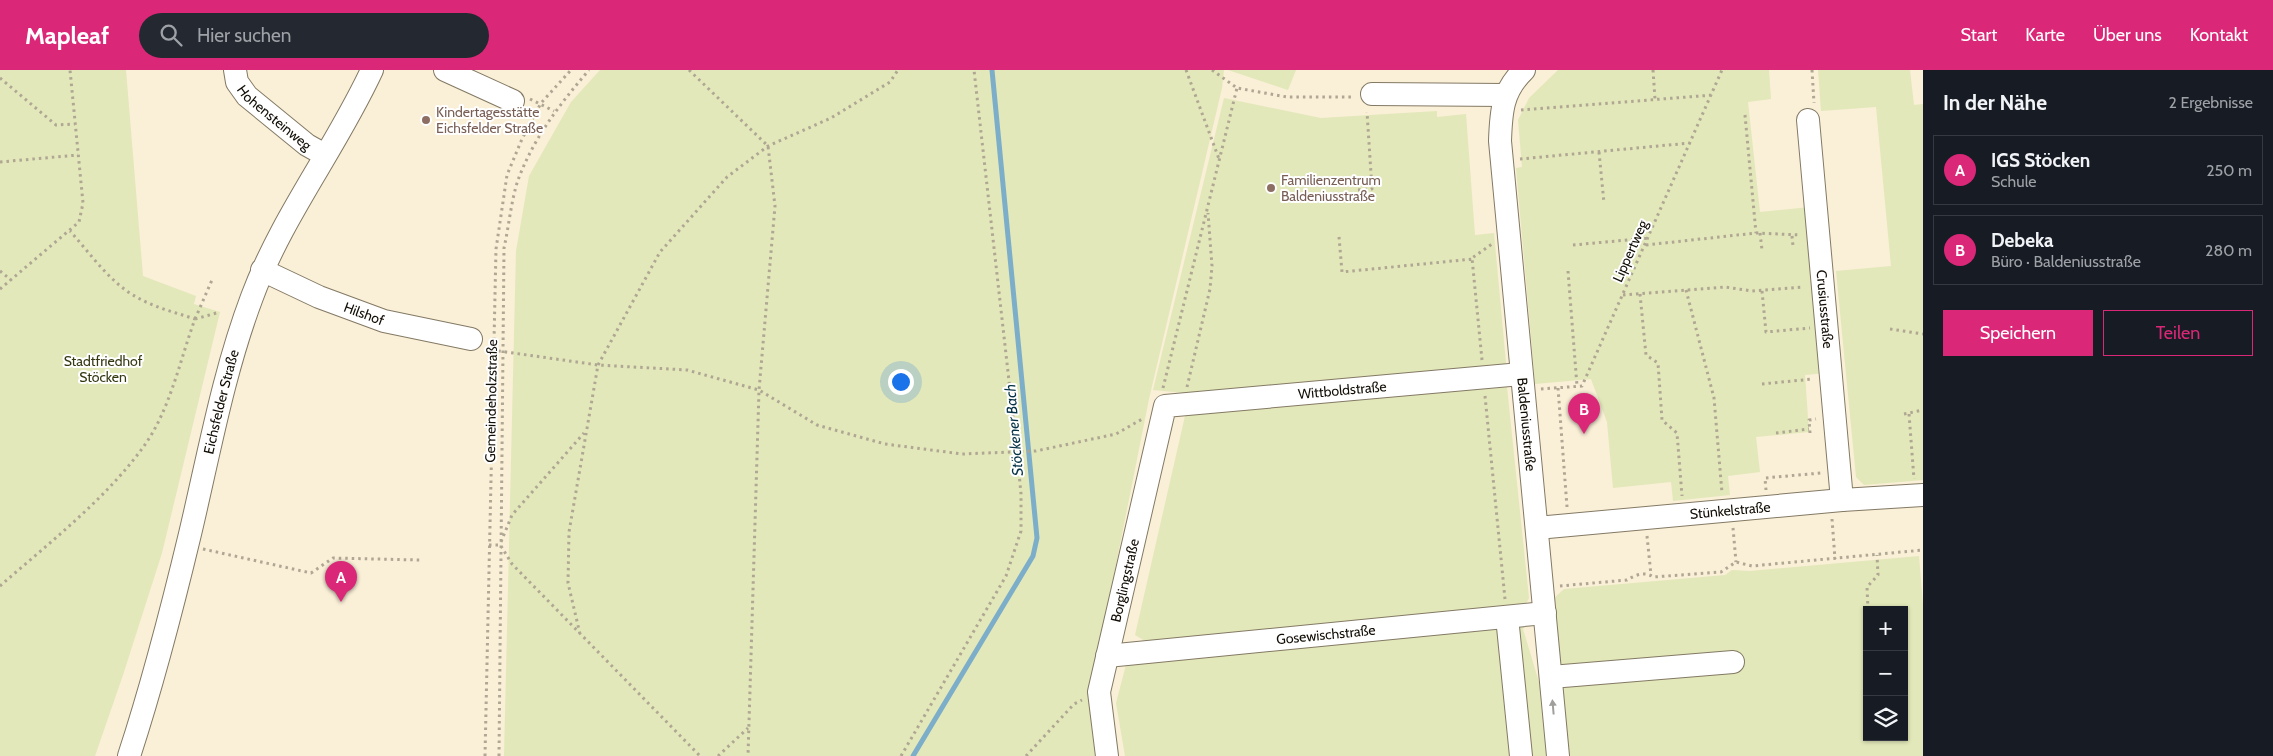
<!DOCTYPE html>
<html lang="de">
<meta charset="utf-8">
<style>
:root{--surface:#171b24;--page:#242831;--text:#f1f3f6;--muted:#9ea1a6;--line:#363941;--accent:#db2777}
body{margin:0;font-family:Cabin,sans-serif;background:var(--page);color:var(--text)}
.controls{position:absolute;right:15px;bottom:15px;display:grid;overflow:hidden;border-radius:0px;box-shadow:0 1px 4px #0004}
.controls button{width:45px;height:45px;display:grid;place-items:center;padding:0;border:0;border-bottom:1px solid var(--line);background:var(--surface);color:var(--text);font:25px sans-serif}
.you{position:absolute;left:900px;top:311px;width:18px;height:18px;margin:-12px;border:4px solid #fff;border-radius:50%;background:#1a73e8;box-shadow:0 0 0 8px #1a73e833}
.badge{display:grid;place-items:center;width:32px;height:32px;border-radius:50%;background:var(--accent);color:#fff;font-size:16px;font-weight:700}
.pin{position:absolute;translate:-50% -41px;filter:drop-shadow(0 1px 2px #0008)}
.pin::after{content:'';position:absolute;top:26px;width:18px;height:15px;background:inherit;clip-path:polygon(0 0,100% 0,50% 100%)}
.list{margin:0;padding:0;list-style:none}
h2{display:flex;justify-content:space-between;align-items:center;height:65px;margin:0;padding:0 20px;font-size:21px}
h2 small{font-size:16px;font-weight:400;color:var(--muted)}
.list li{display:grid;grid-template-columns:32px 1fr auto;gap:15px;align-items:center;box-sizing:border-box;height:70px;margin:0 10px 10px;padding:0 10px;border:1px solid var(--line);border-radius:0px}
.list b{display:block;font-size:19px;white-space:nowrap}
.list p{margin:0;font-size:16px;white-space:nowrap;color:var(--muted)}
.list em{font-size:16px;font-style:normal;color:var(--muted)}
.actions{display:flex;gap:10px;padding:15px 20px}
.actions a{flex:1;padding:11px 0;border:1px solid var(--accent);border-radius:0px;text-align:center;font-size:18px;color:var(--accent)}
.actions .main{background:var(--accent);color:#fff}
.icon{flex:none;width:28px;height:28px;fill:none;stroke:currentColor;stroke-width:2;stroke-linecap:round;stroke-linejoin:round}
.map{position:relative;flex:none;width:1923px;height:686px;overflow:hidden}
header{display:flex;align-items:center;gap:30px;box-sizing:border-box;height:70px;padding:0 25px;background:var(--accent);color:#fff}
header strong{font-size:24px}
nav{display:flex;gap:28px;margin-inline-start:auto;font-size:18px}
.search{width:350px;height:45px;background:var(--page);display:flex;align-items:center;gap:12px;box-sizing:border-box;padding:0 18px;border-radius:28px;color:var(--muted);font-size:19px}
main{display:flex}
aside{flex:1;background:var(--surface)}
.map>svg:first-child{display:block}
.green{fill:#e2e8b9;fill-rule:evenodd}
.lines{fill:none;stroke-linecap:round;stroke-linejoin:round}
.stream{stroke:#7caec9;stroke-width:5}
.minor-casing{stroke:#837964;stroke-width:24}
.path{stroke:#afa693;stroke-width:3;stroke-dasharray:2.5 4;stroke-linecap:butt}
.minor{stroke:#fff;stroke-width:22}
.oneway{fill:#a09f9b}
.education-dot{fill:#8d6e63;stroke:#fff;stroke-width:2}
.labels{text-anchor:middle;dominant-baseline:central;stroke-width:4;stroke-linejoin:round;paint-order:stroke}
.education-label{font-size:14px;fill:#785e54;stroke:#fff;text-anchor:start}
.street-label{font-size:14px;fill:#120e06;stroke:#fff}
.park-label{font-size:14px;fill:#363812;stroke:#fff}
.water-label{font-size:15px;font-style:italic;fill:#053245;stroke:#fff}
</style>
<header>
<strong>Mapleaf</strong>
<div class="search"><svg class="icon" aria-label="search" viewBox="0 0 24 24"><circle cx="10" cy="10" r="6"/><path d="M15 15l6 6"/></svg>Hier suchen</div>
<nav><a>Start</a><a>Karte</a><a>Über uns</a><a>Kontakt</a></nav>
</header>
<main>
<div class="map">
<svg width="1923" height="686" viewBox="0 0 1923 686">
<rect width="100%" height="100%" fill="#faefd7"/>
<!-- green -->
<path class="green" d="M0,0h126l17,206 53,20 -2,8 26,8 -58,241 -39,122 -28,81h-95z
M600,0h624l-2,18 -73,311 -60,301 6,56h-591l12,-505 13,-75 42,-74z
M1228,0h68l-8,20z
M1558,0h211l2,29 -23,3 12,110 50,-5 17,166 -22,2 4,57 -53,5 4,35 -32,4 2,19 -57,6 -2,-19 -58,6 -6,-66 -16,-43 -56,5 -19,-216 6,-1 -4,-47 11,-22z
M1818,0h92l4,35 9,-1v376l-59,5 -8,-8 -20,-206 55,-5 -15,-159 -55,4z
M1224,28l97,20 116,-7v6l29,-3 9,121 19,-2 12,130 -5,4 -306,27 -42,-4z
M1480,315l8,4 19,-2 22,211 -4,8 -380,35 -10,-6 50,-219 6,-5z
M1919,486l4,49v151h-355l-15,-157 11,-10 161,-14 7,-5 18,1zM1867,540h37v127h-37z
M1520,554l6,1 -3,4 18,60 11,67h-25l-12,-122z
M1495,559l6,3 14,124h-390l-9,-53 11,-42z"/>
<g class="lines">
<!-- stream -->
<path class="stream" d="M913,686l120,-200 4,-18 -45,-468"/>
<!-- minor casing -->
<g class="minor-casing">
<g id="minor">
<path id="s1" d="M235,0l2,12 10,14 60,49 18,10"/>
<path d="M445,0l68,31"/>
<path id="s2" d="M1524,0c-22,21 -23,42 -24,71l58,615"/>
<path d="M1372,24l133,1"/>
<path id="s3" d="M1808,50l34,380"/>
<path id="s4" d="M262,200l57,27 65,24 87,18"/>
<path id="s5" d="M1537,458l305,-28 81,-5"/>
<path d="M1507,547l14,139"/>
<path id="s6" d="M1107,586l438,-43"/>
<path d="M1551,607l182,-15"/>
<path id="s7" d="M129,686c24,-73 43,-147 61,-222 19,-80 33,-160 62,-237 30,-81 84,-149 120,-227"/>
<path id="s8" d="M1107,686l-8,-64 66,-286 356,-32"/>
</g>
</g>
<!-- path -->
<path class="path" d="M689,0l79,76 7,60 -16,184 -11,366
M1186,0l33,89
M1212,0l25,18 50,9h67
M1653,0l2,29
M1812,0l2,33
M0,8l56,47 19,-1
M530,29l24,12
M1521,40l192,-15
M1745,45l11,118
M1599,82l5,51
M1520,89l170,-16
M0,92l78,-7
M1358,120l14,-1 -5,-77
M1760,163l2,17
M1792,166l1,10
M1339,167l3,35 131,-13
M1573,175l76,-7
M1646,175l110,-12 45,2
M0,201l11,9
M1568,201l9,115
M0,219l79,-67 4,-19 -13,-133
M1686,220l28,108 8,95
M1762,221l4,41 44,-4
M1640,224l6,61 12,8 4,57 15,13 5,63
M1623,225l102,-8 27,4 52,-4
M195,249l17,-39
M195,249l25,-7
M1890,259l33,5
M486,277l6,3 106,15 89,5 72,20 58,35 68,19 77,10 74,-3 80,-17 28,-16
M1482,290l-10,-102 20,-14
M1762,314l51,-5
M1187,317l23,-98 2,-23 -4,-53
M1163,318l74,-300
M1558,318l9,119
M1541,319l41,-3 140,-316
M1485,326l20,203
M1904,344l19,-4
M1909,344l5,65
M1776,363l33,-4
M1810,363l-1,-13 7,-1
M1766,420l-1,-12 56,-5
M1832,449l3,40
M1733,458l3,34
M1647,466l4,39
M501,472l11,-27 72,-82
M489,475h11
M501,476l11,18 188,192
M203,479l108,24 22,-15 87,2
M0,516c50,-44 105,-86 144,-140 26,-36 36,-86 51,-127 -21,-7 -43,-12 -62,-24 -25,-15 -44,-43 -63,-64
M1560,516l67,-6c8,-5 18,-9 26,-3l68,-5 15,-10 16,4 171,-16
M1868,540l-1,-23 11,-12 -1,-20
M580,564l-12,-51 1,-51 29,-167 62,-113 67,-75 41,-31 63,-28 59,-36 8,-12
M485,686l11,-507 11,-74 15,-36 19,-36 30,-33
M499,686l5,-508c5,-22 7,-47 14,-68 16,-43 42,-76 71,-110
M718,686l30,-28
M901,686l105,-180 15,-45v-37l-4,-42 -43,-382
M1026,686l48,-52 8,-4"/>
<!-- minor -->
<use href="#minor" class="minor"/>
</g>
<!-- one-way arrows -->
<defs><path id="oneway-solid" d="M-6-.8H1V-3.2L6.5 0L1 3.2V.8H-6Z" transform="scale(1.25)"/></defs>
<use class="oneway" href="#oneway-solid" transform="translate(1553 637) rotate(-95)"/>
<!-- markers -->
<g class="education-dot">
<circle cx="426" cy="50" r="5"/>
<circle cx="1271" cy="118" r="5"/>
</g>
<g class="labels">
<!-- education labels -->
<g class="education-label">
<text x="436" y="42">Kindertagesstätte<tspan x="436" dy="16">Eichsfelder Straße</tspan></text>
<text x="1281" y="110">Familienzentrum<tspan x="1281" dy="16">Baldeniusstraße</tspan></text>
</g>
<!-- street labels -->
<g class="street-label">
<text stroke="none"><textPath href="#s1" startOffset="64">Hohensteinweg</textPath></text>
<text transform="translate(1630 181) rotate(-66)">Lippertweg</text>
<text stroke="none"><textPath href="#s3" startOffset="190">Crusiusstraße</textPath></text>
<text stroke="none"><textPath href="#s4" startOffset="111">Hilshof</textPath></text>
<text stroke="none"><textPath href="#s8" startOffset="536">Wittboldstraße</textPath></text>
<text transform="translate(491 331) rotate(-89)">Gemeindeholzstraße</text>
<text stroke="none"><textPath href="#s7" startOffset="366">Eichsfelder Straße</textPath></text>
<text stroke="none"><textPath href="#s2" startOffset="362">Baldeniusstraße</textPath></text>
<text stroke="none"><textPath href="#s5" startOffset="194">Stünkelstraße</textPath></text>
<text stroke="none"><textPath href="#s8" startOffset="179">Borglingstraße</textPath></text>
<text stroke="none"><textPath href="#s6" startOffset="220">Gosewischstraße</textPath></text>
</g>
<!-- park labels -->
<g class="park-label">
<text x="103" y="291">Stadtfriedhof<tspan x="103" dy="16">Stöcken</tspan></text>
</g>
<!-- water labels -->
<g class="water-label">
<text transform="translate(1014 360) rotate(-95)">Stöckener Bach</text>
</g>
</g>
</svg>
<div class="controls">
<button>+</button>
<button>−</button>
<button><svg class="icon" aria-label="layers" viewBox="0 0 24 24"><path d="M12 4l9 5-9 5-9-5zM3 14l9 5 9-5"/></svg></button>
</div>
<div class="you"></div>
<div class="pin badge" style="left:341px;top:532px">A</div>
<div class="pin badge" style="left:1584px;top:364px">B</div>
</div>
<aside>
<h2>In der Nähe<small>2 Ergebnisse</small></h2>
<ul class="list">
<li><span class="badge">A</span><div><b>IGS Stöcken</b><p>Schule</p></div><em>250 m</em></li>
<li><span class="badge">B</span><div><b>Debeka</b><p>Büro · Baldeniusstraße</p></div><em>280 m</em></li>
</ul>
<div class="actions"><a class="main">Speichern</a><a>Teilen</a></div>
</aside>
</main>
